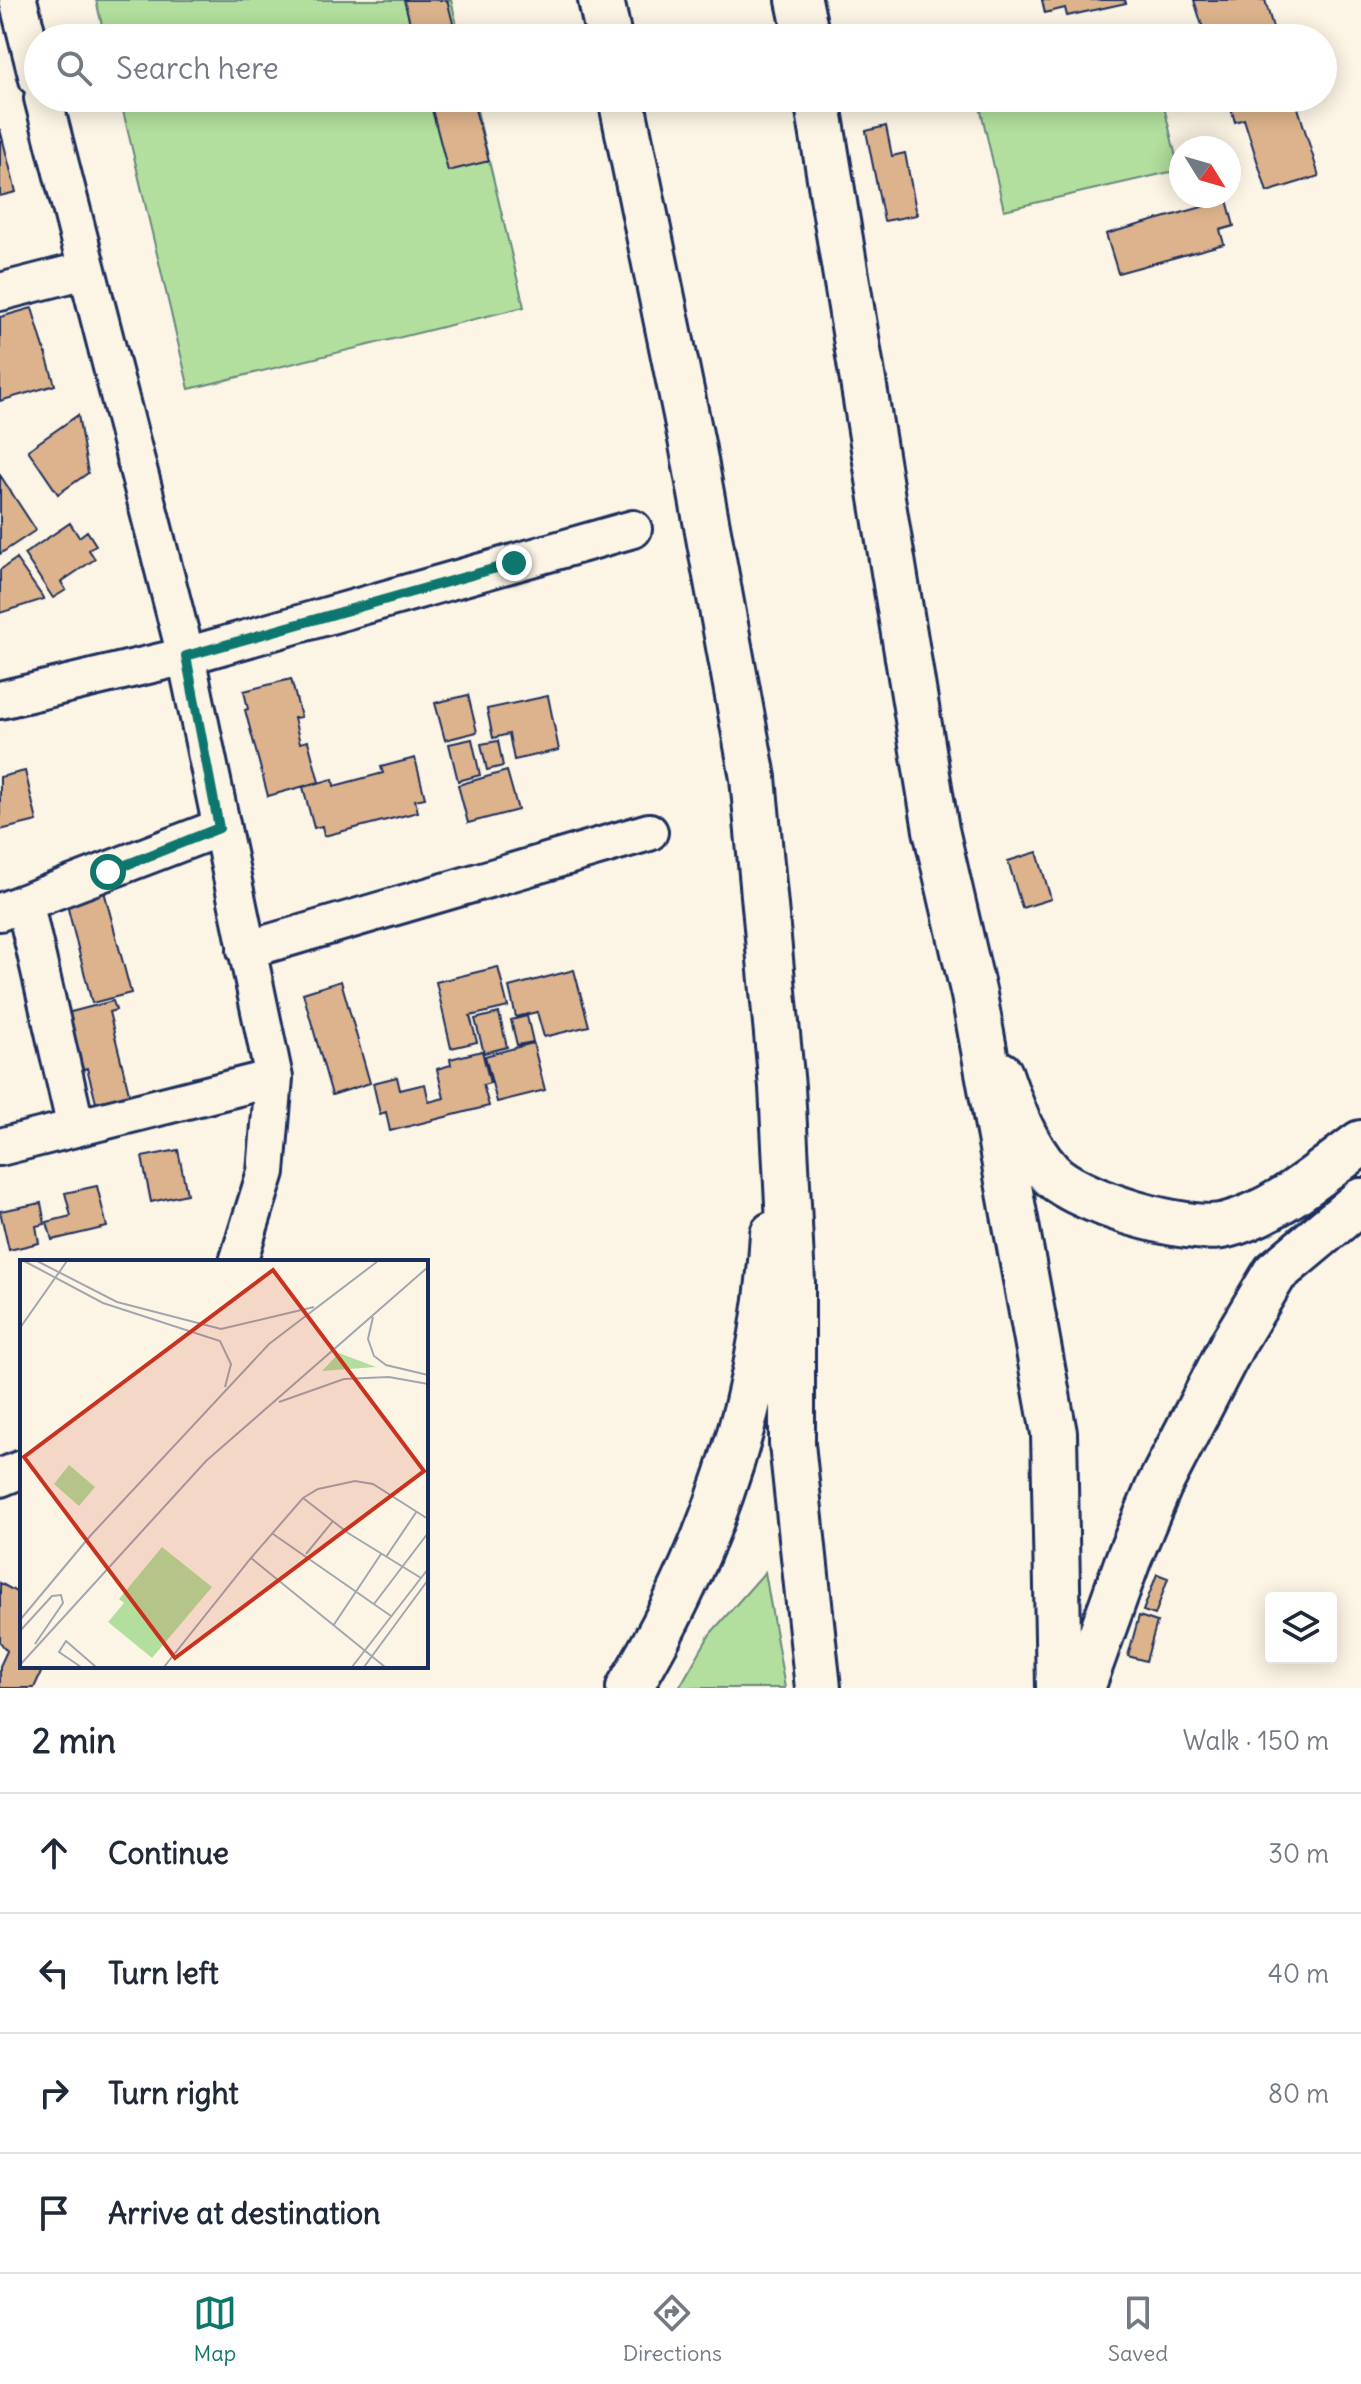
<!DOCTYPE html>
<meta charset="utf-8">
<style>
:root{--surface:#fff;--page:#f6f6f7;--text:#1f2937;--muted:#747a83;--line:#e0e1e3;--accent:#0f766e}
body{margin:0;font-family:Delius,sans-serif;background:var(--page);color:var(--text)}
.controls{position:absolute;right:24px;bottom:24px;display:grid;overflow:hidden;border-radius:8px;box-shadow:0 4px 20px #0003}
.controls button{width:72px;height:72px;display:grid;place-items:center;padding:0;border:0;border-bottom:2px solid var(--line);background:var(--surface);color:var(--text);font:40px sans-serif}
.compass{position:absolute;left:1169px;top:136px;width:72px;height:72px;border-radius:50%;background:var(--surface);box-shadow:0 4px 20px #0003;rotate:127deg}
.stop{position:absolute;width:24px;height:24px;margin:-18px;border:6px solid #0f766e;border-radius:50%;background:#fff}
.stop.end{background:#0f766e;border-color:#fff;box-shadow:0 2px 8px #0008}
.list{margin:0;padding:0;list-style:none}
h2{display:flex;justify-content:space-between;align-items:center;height:104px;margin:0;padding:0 32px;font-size:34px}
h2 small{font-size:26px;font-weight:400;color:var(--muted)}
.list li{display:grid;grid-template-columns:52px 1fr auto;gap:24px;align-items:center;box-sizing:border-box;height:120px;padding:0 32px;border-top:2px solid var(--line)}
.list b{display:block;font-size:30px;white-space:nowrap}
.list em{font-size:26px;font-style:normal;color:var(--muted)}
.icon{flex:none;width:44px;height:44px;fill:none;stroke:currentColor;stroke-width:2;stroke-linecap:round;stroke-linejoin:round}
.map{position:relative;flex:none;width:1361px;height:1688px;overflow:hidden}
.search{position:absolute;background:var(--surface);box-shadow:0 4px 20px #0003;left:24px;right:24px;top:24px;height:88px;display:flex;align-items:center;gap:20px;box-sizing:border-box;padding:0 28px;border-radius:44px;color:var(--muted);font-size:30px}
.sheet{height:584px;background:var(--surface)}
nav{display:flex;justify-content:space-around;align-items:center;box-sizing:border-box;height:112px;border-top:2px solid var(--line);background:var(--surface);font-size:22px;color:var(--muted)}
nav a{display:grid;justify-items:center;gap:4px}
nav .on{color:var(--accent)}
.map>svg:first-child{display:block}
.green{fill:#b2df9d;stroke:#66877e;stroke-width:2}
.building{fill:#dcb38c;stroke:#1b2f5e;stroke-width:2}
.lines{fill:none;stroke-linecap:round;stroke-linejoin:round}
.minor-casing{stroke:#1b2f5e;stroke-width:42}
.major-casing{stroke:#1b2f5e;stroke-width:50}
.highway-casing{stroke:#1b2f5e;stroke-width:50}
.minor{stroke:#fcf5e5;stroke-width:36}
.major{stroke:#fcf5e5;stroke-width:44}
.highway{stroke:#fcf5e5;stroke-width:44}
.route{stroke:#0f766e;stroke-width:10}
.inset-road{fill:none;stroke:#a2a6af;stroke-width:2}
.view{fill:#c8321e;fill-opacity:0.15;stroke:#c8321e;stroke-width:4}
.inset-edge{fill:none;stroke:#1b2f5e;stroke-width:4}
</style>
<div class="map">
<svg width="1361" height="1688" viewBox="0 0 1361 1688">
<rect width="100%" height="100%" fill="#fcf5e5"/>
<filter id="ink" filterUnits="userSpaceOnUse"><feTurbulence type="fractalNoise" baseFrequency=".0125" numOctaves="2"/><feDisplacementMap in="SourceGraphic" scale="16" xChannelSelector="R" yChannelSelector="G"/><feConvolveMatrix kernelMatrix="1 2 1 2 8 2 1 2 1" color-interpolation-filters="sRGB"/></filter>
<g filter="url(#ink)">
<!-- green -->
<path class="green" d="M96,0h355l9,38h-355z
M120,98h354l50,209 -335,82z
M978,98h184l17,72 -175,40z
M765,1572l20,116h-106l31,-54z"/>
<!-- building -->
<path class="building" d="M404,0h43l10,38h-43z
M1042,0h83l1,3 -59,13 -2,-8 -20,5z
M1194,0h71l11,38h-70z
M429,98h43l17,63 -41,10z
M1228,98h67l24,78 -52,16 -23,-73 -9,3z
M886,126l6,30 13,-3 12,62 -33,6 -18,-90z
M0,129l16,63 -16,4z
M1227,200l7,26 -14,4 4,14 -106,29 -12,-39z
M32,308l23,77 -55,16v-84z
M78,415l10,58 -30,21 -30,-44z
M0,475l36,55 -36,24z
M70,523l9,14 8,-6 9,14 -7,5 6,9 -34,23 5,8 -13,8 -29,-44z
M16,559l28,40 -44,14v-43z
M291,679l10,38 -7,1 6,25 8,-2 11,41 -51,14 -23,-86 3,-1 -4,-18z
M468,695l9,37 -32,8 -10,-37z
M548,696l11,54 -45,10 -5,-26 -16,4 -6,-29z
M472,739l8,36 -22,6 -9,-37z
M498,741l5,25 -16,4 -6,-26z
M415,758l10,40 -10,2 3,12 -94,24 -2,-10 -8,2 -11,-41 30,-8 1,7 49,-13 -2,-6z
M25,771l12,50 -37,9v-53z
M507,771l11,39 -50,13 -10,-38z
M1037,852l14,47 -29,9 -14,-47z
M104,891l27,102 -39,10 -26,-102z
M498,967l10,40 -38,9 7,26 -26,6 -15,-66z
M574,970l15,56 -45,11 -7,-25 -21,5 -7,-30z
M341,981l29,102 -38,12 -29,-102z
M113,1001l3,9 -7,2 22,89 -33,9 -11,-42 -6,2 -14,-57z
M499,1013l8,34 -23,6 -9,-34z
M527,1016l6,26 -16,3 -6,-25z
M533,1043l12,47 -48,12 -12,-46z
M482,1051l8,32 -7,2 6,21 -99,25 -4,-19 -6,2 -7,-31 24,-6 3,13 25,-6 4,18 15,-4 -7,-29 14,-4 -1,-6z
M178,1150l9,44 -36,8 -9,-45z
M97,1186l10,41 -55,13 -5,-18 24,-6 -6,-23z
M41,1203l4,21 -9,2 3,17 -30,7 -9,-39z
M1157,1574l11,4 -13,37 -12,-4z
M0,1583l22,12v71h22l-10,22h-34v-22l7,-15 -7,-9z
M1139,1616l18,6 -11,39 -18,-5z"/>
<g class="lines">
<!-- minor casing -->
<g class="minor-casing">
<path id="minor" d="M18,0l20,79
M43,98l143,558 88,422 -8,94 -28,90
M0,292l86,-22
M0,700l186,-44 447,-127
M25,905l51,223
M0,912l219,-84
M246,950l403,-118
M0,1147l274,-69
M0,1478l22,-9"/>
</g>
<!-- major casing -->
<g class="major-casing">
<path id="major" d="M1000,1074c12,35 24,70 49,98 25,29 140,63 177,53 51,-13 94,-52 135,-82
M629,1688c84,-140 135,-292 144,-454
M1082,1688l46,-128 31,-74 74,-143 42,-70 86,-72"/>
</g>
<!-- highway casing -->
<g class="highway-casing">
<path id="highway" d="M601,0l8,38
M799,0l8,38
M621,98l71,346 61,334 29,309 10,195v162l26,244
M817,98l119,732 38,165 80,438 5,255"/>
</g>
<!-- minor -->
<use href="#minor" class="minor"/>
<!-- major -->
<use href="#major" class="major"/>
<!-- highway -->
<use href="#highway" class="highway"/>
</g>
</g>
<g class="lines" filter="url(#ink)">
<!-- route -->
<path class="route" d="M108,872l111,-44 -33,-172 328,-93"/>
</g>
<!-- overview -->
<g transform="translate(20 1260)">
<rect width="408" height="408" fill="#fcf5e5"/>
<path d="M319,93l37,14 -54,4zM49,205l26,22 -16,19 -25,-22zM142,287l50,40 -60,71 -44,-36 16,-19 -5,-4z" fill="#b2df9d"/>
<path class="inset-road" d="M4,1l79,42 117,38 11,23 -6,23M17,1l80,41 104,27 93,-22M353,57l-5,22 6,17 12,9 42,10M0,68l47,-67M259,142l65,-23 45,-2 39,7M283,238l45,35 73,45M253,274l118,82M286,294l27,-33M366,297l31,-46M231,298l134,109M354,344l54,-71M0,360l71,-85 178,-191 109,-83M313,366l48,-72M0,371l32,-35 9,-1 2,8 -28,41M0,405l186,-204 222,-194M61,407l-22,-15 7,-11 30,26M144,407l87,-109 52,-60 15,-9 37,-8 18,3 55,35M332,407l76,-98M344,407l64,-87"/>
<path class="view" d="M253,10l151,201 -249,187 -151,-201z"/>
<rect width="408" height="408" class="inset-edge"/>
</g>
</svg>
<div class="controls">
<button><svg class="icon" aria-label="layers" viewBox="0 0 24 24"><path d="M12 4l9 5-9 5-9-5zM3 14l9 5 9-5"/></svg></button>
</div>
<svg class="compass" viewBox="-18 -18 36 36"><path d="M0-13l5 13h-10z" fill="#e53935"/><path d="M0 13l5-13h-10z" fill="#747a83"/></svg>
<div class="stop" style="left:108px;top:872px"></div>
<div class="stop end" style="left:514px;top:563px"></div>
<div class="search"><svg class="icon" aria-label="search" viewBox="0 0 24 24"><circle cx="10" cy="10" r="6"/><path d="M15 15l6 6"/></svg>Search here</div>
</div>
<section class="sheet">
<h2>2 min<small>Walk · 150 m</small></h2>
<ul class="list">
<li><svg class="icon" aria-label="ahead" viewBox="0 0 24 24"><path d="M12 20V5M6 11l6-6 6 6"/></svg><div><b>Continue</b></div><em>30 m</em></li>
<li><svg class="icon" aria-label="left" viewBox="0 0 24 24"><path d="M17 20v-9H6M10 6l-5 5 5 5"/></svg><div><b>Turn left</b></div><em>40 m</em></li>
<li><svg class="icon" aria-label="right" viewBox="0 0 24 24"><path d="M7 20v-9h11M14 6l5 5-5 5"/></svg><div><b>Turn right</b></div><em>80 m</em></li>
<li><svg class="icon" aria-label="arrive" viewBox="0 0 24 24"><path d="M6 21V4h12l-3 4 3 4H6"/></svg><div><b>Arrive at destination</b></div></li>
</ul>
</section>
<nav>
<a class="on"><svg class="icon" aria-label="map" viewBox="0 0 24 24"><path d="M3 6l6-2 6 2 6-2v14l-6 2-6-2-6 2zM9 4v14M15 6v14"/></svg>Map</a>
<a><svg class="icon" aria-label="directions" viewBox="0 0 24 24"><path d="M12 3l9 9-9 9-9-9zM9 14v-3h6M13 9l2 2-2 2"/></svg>Directions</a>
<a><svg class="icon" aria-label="saved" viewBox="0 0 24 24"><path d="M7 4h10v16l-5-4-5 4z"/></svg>Saved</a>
</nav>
